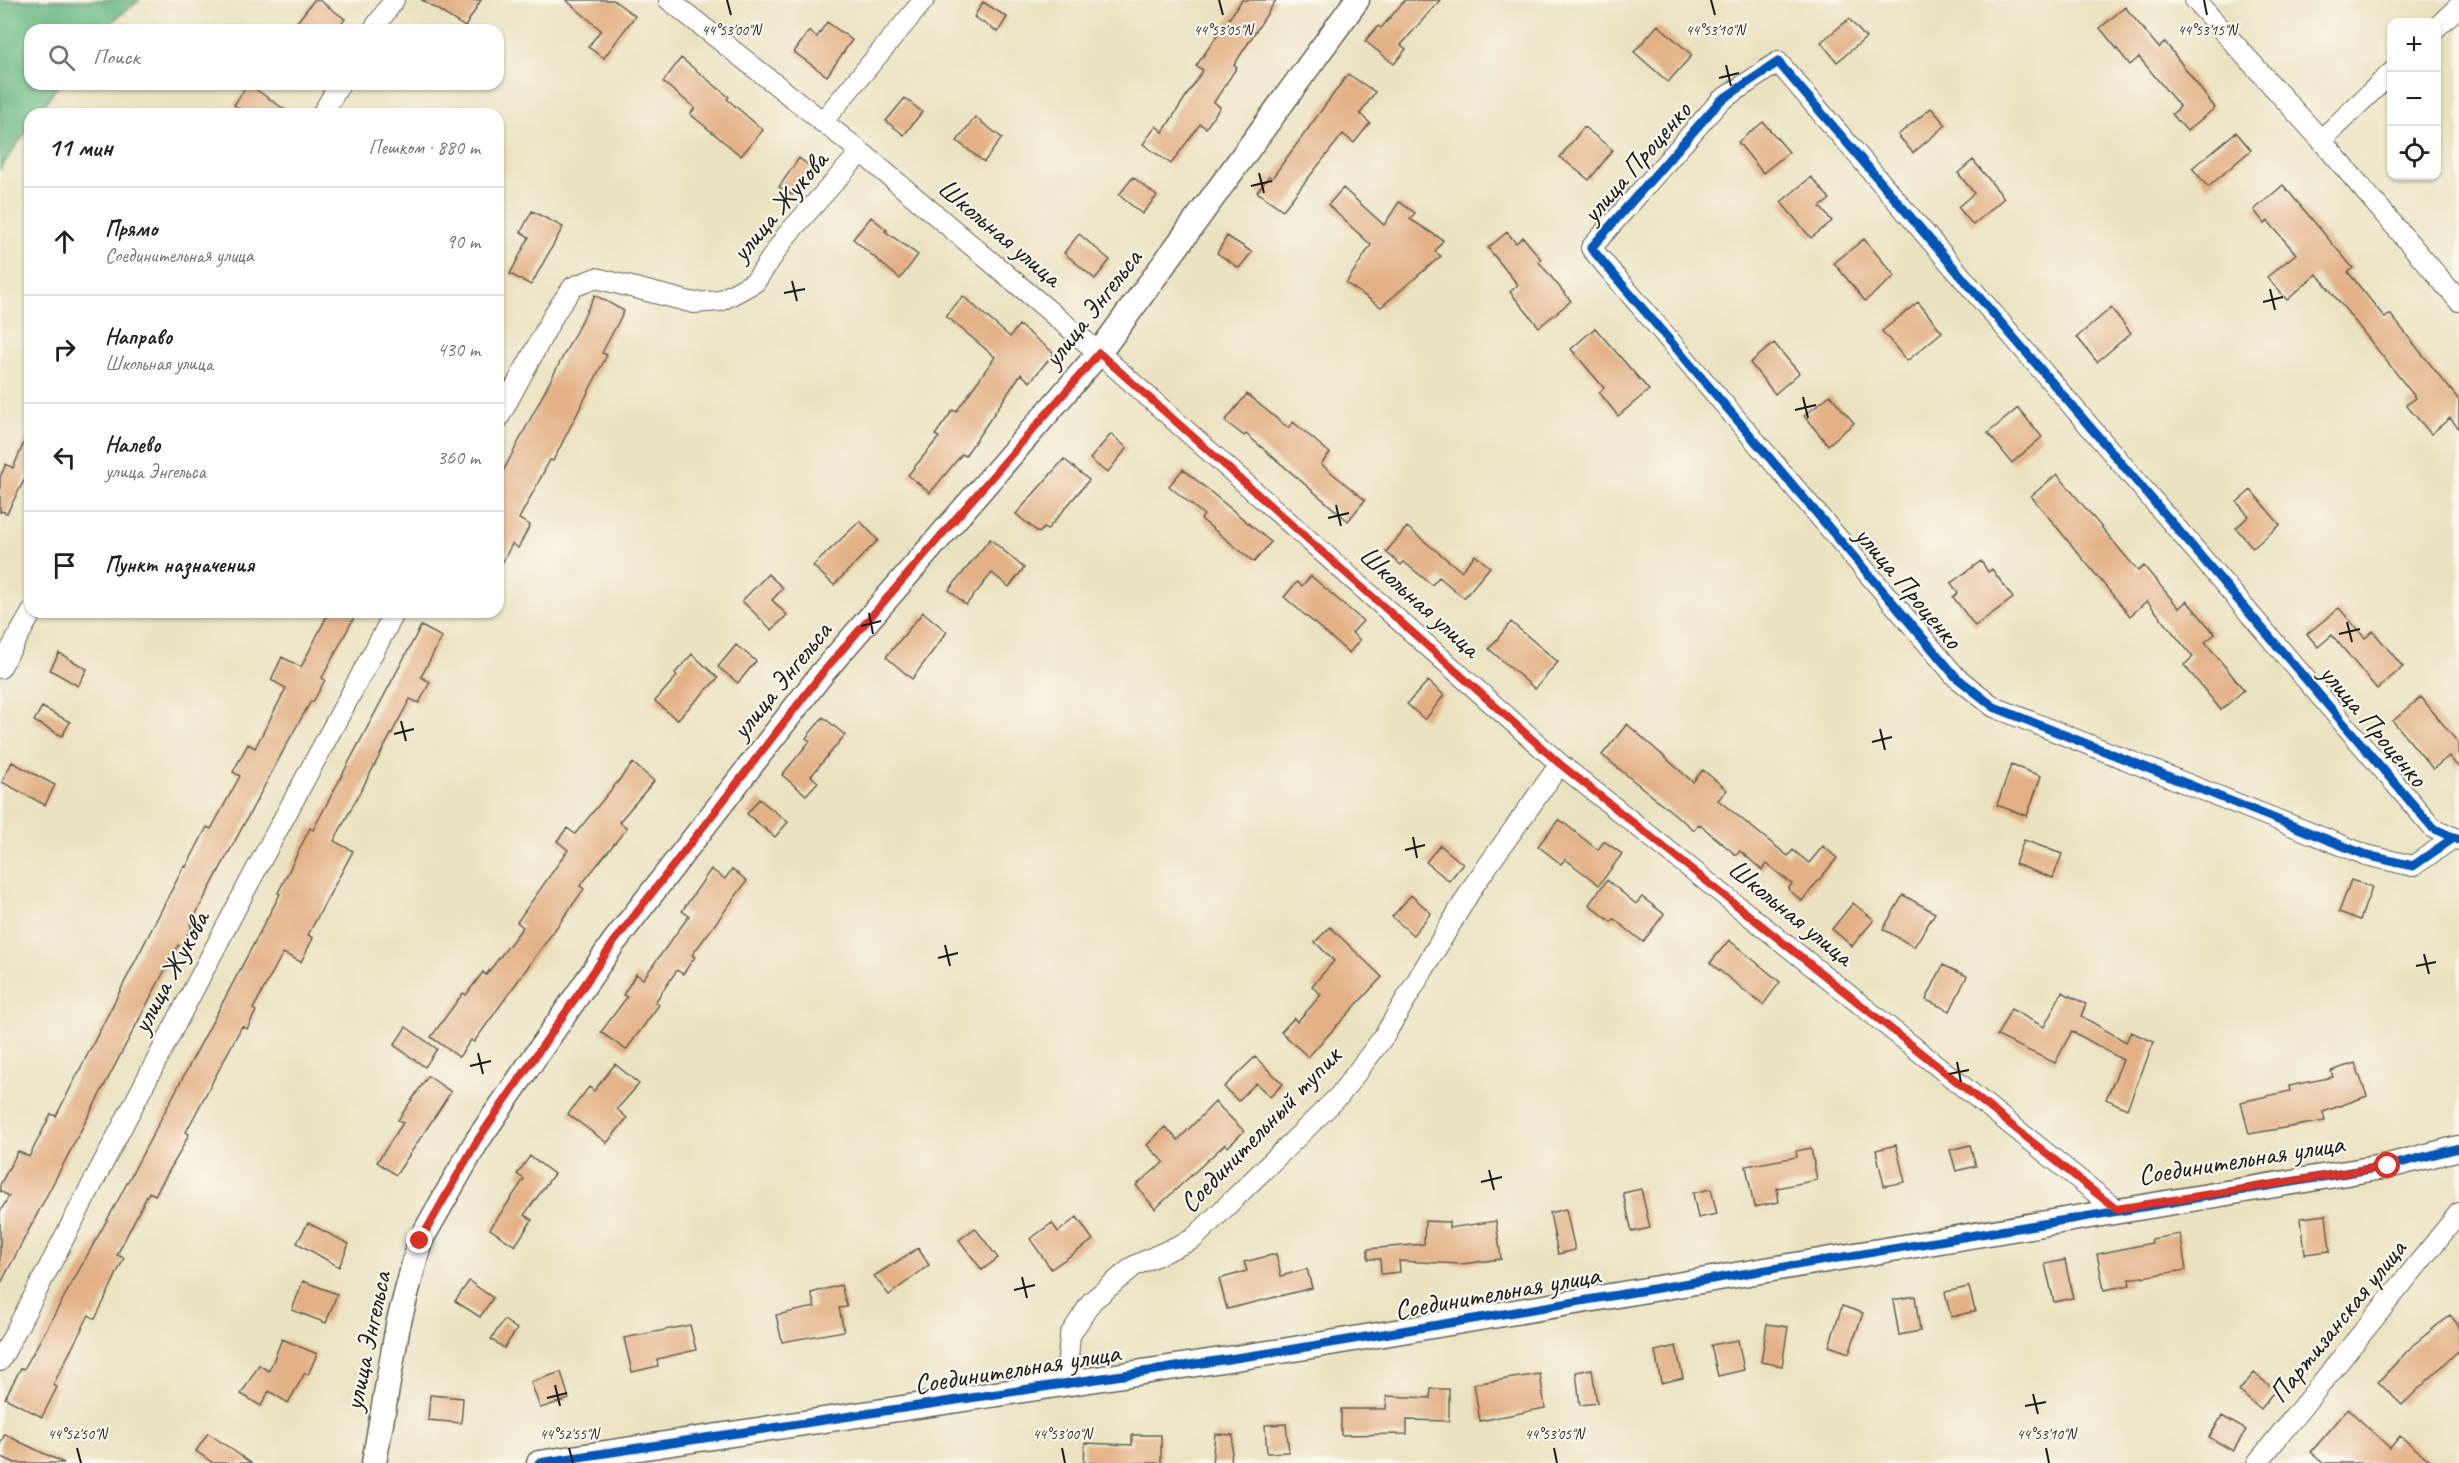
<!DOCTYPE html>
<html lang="ru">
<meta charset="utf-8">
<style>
:root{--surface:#fff;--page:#f2f2f2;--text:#202124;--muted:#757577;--line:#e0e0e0}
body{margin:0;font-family:Caveat,sans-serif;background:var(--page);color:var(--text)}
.controls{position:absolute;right:18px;top:18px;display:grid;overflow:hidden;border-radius:12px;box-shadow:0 2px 4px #0004}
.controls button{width:54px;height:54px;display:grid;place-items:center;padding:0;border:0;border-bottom:2px solid var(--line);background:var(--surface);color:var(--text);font:30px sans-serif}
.stop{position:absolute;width:18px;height:18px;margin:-14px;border:4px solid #d93025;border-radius:50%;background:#fff}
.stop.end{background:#d93025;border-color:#fff;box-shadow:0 2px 6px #0008}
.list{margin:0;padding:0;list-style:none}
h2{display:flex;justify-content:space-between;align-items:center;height:78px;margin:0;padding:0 24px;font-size:26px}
h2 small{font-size:20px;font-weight:400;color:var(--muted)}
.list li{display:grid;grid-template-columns:39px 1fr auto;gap:18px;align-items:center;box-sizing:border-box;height:108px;padding:0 24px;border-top:2px solid var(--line)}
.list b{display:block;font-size:22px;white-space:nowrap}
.list p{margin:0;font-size:20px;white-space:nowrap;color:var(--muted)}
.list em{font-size:20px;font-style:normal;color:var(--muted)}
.icon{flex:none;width:33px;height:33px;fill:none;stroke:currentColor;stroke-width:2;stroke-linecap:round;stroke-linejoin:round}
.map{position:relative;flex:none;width:2459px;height:1463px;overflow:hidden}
.search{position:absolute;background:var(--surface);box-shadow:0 2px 4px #0004;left:24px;top:24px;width:480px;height:66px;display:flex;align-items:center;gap:15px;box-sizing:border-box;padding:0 21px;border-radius:18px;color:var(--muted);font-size:22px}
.panel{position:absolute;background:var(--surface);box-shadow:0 2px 4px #0004;left:24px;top:108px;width:480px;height:510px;border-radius:18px}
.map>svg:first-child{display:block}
.forest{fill:#6cb984;stroke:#446a50;stroke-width:1.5}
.building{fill:#e3b185}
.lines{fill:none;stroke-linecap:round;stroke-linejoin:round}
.minor-casing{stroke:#646155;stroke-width:22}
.tertiary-casing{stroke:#646155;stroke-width:27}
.minor{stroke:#fff;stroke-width:20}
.tertiary{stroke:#fff;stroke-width:24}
.cycleway-casing{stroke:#fbf7ec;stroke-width:13}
.cycleway{stroke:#0057b8;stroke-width:9}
.route{stroke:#d93025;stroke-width:8}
.ticks{fill:none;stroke:#1c1c1c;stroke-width:2}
.labels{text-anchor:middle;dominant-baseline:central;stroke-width:4.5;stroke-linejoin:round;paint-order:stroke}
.street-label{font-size:28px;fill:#1c1c1c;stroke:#fbf7ec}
.ticks-label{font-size:15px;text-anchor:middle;fill:#1c1c1c;stroke:#fbf7ec;stroke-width:4.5;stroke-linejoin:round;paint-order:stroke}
</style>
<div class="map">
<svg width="2459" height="1463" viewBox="0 0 2459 1463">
<rect width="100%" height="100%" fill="#fbf7ec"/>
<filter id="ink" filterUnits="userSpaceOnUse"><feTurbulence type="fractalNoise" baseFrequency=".0167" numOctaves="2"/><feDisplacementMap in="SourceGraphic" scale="12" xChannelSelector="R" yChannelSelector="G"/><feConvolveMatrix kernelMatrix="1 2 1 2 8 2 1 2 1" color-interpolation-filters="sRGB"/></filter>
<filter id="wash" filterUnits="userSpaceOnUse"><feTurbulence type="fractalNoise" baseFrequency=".008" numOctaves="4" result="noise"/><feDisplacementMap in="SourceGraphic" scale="24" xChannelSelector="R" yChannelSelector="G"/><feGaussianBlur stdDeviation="1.35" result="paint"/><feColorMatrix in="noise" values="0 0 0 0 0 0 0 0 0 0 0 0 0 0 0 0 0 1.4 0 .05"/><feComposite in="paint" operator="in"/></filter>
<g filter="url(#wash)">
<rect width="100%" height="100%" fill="#eae2c0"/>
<!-- forest -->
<path class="forest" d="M0,0h140l-39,30h-71v54h29l-21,30h-8v12l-30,43z"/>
<g id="blocks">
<!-- building -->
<path class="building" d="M314,0h5l26,19 -8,11h-46z
M422,0h59l-16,27z
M566,0h47l22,16 -31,42 -16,-11 13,-17z
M1242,0h34l-42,65 3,2 -23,35 6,5 -14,21 -6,-4 -29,40 -28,-20 13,-18 7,6 40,-62 -7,-4z
M1405,0h35l-39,45 5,4 -12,15 -29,-23 13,-15 3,2z
M983,2l24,15 -9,15 -24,-15z
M2125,7l34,41 6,-6 50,66 -28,23 -15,-17 8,-7 -41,-50 -9,8 -30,-37z
M1849,19l17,19 -29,24 -16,-20z
M827,22l25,18 -25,36 -33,-24 15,-21 8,6z
M1658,25l34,30 -24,27 -34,-30z
M681,58l48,39 -2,2 36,31 -22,26 -51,-42 5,-6 -32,-26z
M1348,74l27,18 -15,22 10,9 -16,20 -11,-9 -60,76 -26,-18 12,-16 3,2z
M248,84l43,30h-44l-13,-9z
M905,98l17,14 -18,23 -18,-14z
M1931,108l15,17 -33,28 -15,-18z
M975,117l27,21 -18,24 -27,-21z
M1763,122l26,30 -26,21 -25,-31z
M1584,127l29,23 -24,30 -29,-23z
M2236,132l15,18 -43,37 -16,-19z
M799,158l12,9 -19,28 -13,-8z
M1973,160l31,38 -31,27 -15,-18 16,-14 -16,-20z
M1133,177l24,19 -15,18 -23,-19z
M1811,177l19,22 -10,8 12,14 -21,17 -30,-36z
M2283,185l70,83 -5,4 37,46 5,-4 69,86v29l-9,-11 -19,16 -25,-29 10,-7 -99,-124 -30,26 -20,-23 29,-23 -28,-33 -3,3 -11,-14z
M1343,188l41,37 15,-23 16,11 -5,6 33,21 -8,12 6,4 -60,51 -35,-24 25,-38 -43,-40z
M532,211l31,16 -32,58 -21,-11 19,-37 -8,-5z
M871,217l16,13 -2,1 33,24 -18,24 -47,-40z
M1507,232l9,11 7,-6 18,22 -3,2 33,40 -32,26 -29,-35 8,-7 -30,-37z
M1079,234l31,26 -15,19 -31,-26z
M1227,236l25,16 -13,16 -22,-15z
M1864,239l31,37 -30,25 -31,-38z
M595,295l29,16 -22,42 5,2 -54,106 -3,-1 -31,59 11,6 -12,23 -6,-4 -14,27v-90z
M963,296l47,41 9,-12 35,28 -24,29 -9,-8 -56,82 -3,-2 -32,39 -22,-18 31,-38 -4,-2 18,-25 3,2 39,-55 -49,-41z
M1918,302l24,30 -35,29 -25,-30z
M2111,308l20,25 -34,29 -20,-25z
M1595,328l54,62 -31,26 -19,-24 5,-4 -33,-39z
M1774,343l25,30 -24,21 -25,-31z
M1247,394l41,34 5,-6 37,31 -9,11 44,36 -17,21 -102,-87 -2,2 -19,-15z
M1830,395l24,28 -26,22 -24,-29z
M2018,408l24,29 -30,26 -24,-30z
M30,429v40l-23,44 -6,-2 -1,2v-36l6,-13 7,4z
M1111,434l16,14 -20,25 -17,-14z
M1064,459l25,21 -42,50 -3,-2 -5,5 -23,-19z
M1183,469l88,73 -17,20 -53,-43 3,-4 -35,-29z
M2057,474l81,97 6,-5 35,42 8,-7 28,33 -10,8 39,48 -23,20 -37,-45 9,-8 -46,-56 -17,15 -99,-120z
M2251,490l29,35 -27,23 -17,-20 13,-12 -12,-14z
M860,521l18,19 -44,45 -21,-19z
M1407,527l54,44 14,-16 15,12 -26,31 -25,-21 -7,8 -28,-23 -3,3 -15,-13z
M990,539l34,29 -15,19 -17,-14 -26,32 -17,-15z
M1981,561l7,11 4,-3 21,29 -38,28 -22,-29 5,-4 -7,-10z
M768,574l15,14 -11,12 15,15 -15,15 -30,-29z
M1311,576l52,45 -11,12 8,7 -11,13 -65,-56 13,-15 5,4z
M2339,608l26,30 8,-7 30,36 -26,22 -45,-54 -14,12 -11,-13z
M329,612h28l-35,66 3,2 -12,22 -2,-1 -22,39 -99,185 2,1 -11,21 -3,-2 -178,340v-73l9,-16 -9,-5v-6l18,-34 11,6 22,-43 5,2 128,-250 2,1 21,-40 4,2 29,-53 -7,-4 15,-28 7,4 31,-60 -15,-8 11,-23 19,10z
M923,612l24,20 -35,47 -26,-22z
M1511,622l47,40 -23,27 -46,-40z
M421,626l21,11 -21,40 9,5 -11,21 -9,-4 -76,142 19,10 -45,84 5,3 -12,24 -18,-9 -30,56 3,2 -9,18 -5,-3 -56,106 3,2 -10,20 -24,41 -6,-3 -32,63 7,3 -20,43 -9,18 -6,-4 -36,70 4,2 -15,30 -37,-19 16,-30 3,1 93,-167 163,-308 -2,-1 32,-65 3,2z
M736,645l20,16 -18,22 -20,-16z
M59,653l28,16 -9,17 -28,-16z
M692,654l26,24 -41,42 -22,-19 22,-25 -2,-3z
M1428,681l16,14 -19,25 -18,-16z
M2421,697l38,47v24l-10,-12 -16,13 -40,-48z
M42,707l28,15 -8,14 -28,-15z
M823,717l22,18 -34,41 7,6 -12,13 -24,-20 28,-34 -4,-3z
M1627,724l66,58 10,-12 24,20 -9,10 70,56 5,-6 16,13 14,-17 14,12 -35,43 -14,-12 4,-5 -25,-20 -5,6 -22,-19 -4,4 -37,-31 -5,6 -92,-75z
M12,762l43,23 -10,20 -43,-23z
M633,763l21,18 -35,41 8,6 -47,58 4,3 -23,32 -87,121 -3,-2 -12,17 -28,-20 32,-44 3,2 17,-23 3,3 37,-48 -6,-5 51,-72 -11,-9 10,-13 8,6z
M2011,765l30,11 -14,40 -30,-11z
M759,799l29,23 -13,15 -28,-23z
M1559,819l39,31 6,-9 18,13 -23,31 -34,-26 -4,5 -23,-18z
M2024,840l38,14 -9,24 -38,-14z
M1440,845l23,19 -14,17 -23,-19z
M711,869l14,10 7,-10 15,12 -55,74 3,2 -12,17 -6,-4 -22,32 4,3 -33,45 -25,-18 26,-35 -4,-2 13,-21 7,5 46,-63 -7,-5z
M1607,880l29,24 6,-7 22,17 -21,28 -29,-23 -3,3 -22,-18z
M2351,880l21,7 -12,33 -21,-8z
M1411,895l20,18 -18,22 -21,-18z
M1903,895l32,18 -21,34 -31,-18z
M1853,903l21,17 -22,26 -20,-17z
M1330,927l52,50 -74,80 -27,-25 13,-14 3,4 24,-27 -9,-9 22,-25 -19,-19z
M1729,940l51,42 -17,23 -53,-42z
M1943,965l24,11 -17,35 -24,-11z
M2062,992l24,12 -5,12 45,26 5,-10 23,10 -27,67 -21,-10 17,-39 -51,-29 -17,32 -58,-27 14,-27 33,18z
M406,1027l31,22 -12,18 -31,-22z
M1255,1057l28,27 -13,13 -14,-14 -18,18 -14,-14z
M2355,1063l12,33 -44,16 2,9 -76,13 -8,-32 49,-11 -1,-5 44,-9 -2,-6z
M615,1064l24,20 -22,25 10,9 -20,25 -39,-29 21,-27 5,4z
M428,1076l23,16 -55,83 -19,-13 26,-39 -5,-3z
M1215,1102l29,29 -16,16 -3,-3 -70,65 -19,-24 28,-23 -17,-17 18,-18 13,13z
M1896,1145l9,37 -21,4 -8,-36z
M1970,1145l6,21 -20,5 -6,-21z
M1811,1148l6,32 -40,8 2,14 -25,5 -8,-41 51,-9 -1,-6z
M530,1156l24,18 -30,41 8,5 -17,26 -25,-17 34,-50 -7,-5z
M1641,1189l9,39 -18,4 -9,-39z
M1711,1189l6,25 -19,4 -5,-25z
M1566,1209l9,41 -17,4 -8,-41z
M2326,1215l4,36 -25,3 -4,-36z
M1077,1217l16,23 -42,29 -21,-30 22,-16 6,9z
M1425,1221l24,1v6l47,-7 5,38 -39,5 -63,-3 1,11 -19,2 -1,-15h-12v-10l56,-5z
M308,1223l41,21 -10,23 -42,-24z
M975,1228l23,30 -16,12 -23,-30z
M2180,1234l6,36 -57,9 1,6 -26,5 -7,-36 55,-11 -1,-4z
M918,1248l11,17 -40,30 -15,-19z
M1276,1254l5,22 26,-7 5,19 -85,21 -8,-30 28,-8 -3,-9z
M2065,1260l8,38 -19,4 -9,-38z
M303,1281l34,13 -11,29 -34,-13z
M469,1281l24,17 -13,19 -25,-16z
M841,1285l6,22 -8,1 5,23 -62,11 -6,-27 39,-8 -4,-14z
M1969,1287l6,24 -24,6 -6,-25z
M1915,1296l5,35 -21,4 -6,-35z
M1842,1306l21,7 -14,40 -20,-7z
M2450,1315l9,11v24l-57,55 -24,-23 35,-37z
M504,1320l13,9 -13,19 -13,-9z
M1767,1324l21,3 -6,39 -21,-4z
M690,1325l6,25 -39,9 1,7 -26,6 -8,-34z
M282,1339l35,15 -9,21 -3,-2 -17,30 -19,-12 -8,15 -20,-12 18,-29 10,6z
M1738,1340l6,30 -26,6 -7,-31z
M1676,1346l7,32 -22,5 -6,-32z
M1592,1369l5,34 -17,2 -4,-33z
M561,1372l8,27 -29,9 -9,-26z
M2254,1373l21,17 -15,19 -21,-18z
M1540,1374l5,34 -65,13 -6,-37z
M1431,1389h18v32l-42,-1v14l-66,1v-26h45l1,-13 43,2z
M430,1395l33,3 -2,25 -33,-3z
M2348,1409l42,39 10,-12 33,27h-109l-13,-11z
M2222,1416l24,14 -13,21 -24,-14z
M1286,1424l3,28 -22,1 -2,-28z
M208,1433l43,30h-38l-17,-12z
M5,1434l15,8 44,21h-49l-15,-7v-12z
M1215,1434l18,1 -2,28h-19z
M1132,1435h29v28h-77l1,-20 47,2z"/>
</g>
</g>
<g filter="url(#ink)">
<use href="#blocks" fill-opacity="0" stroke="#646155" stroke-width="1.5"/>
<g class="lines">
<!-- minor casing -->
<g class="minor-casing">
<path id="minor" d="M669,0l192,152 238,201 461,411 556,445
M2195,0l126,140 138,161
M2436,28l23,-22
M373,30l21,-30
M322,114l18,-30
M822,122l102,-122
M2321,140l71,-68
M498,419l58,-108 17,-24 23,-9 98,25 26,-2 35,-19 32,-47 74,-83
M0,668l32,-56
M2452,839l-39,27 -47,-11 -372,-148 -38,-30 -365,-429 129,-147 58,-39 655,766 26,12
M0,1361l250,-480 145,-269
M1066,1382l4,-47 22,-34 42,-35 59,-27 146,-143 45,-60 90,-151 86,-121
M2257,1463l202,-250"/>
</g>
<!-- tertiary casing -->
<g class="tertiary-casing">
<path id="tertiary" d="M374,1463l24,-138 22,-84 57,-100 137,-199 209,-270 276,-319 258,-353
M539,1463l743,-112 1106,-185 71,-18"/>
</g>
<!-- minor -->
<use href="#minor" class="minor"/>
<!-- tertiary -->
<use href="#tertiary" class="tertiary"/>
<!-- cycleway casing -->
<g class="cycleway-casing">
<path id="cycleway" d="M2452,839l-39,27 -47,-11 -372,-148 -38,-30 -365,-429 129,-147 58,-39 655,766 26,12
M539,1463l743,-112 1106,-185 71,-18"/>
</g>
<!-- cycleway -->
<use href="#cycleway" class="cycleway"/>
</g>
</g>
<g class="lines" filter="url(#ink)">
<!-- route -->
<path class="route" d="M420,1241l57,-100 137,-199 209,-270 276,-319 461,411 556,445 272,-43"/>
</g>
<!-- ticks -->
<path class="ticks" d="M727,0l4,15M1219,0l4,15M1711,0l4,15M2204,0l3,15M1726,65l5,21M1719,78l20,-5M1259,173l5,20M1251,186l21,-5M792,281l5,20M2270,289l5,21M784,293l21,-4M2263,302l20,-5M1803,397l5,21M1795,410l21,-5M1336,505l5,21M1328,518l21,-5M869,613l4,21M2347,622l5,20M861,626l20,-5M2339,634l21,-5M401,721l5,20M1880,729l5,21M394,734l20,-5M1872,742l20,-5M1413,837l4,21M1405,850l20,-5M945,945l5,21M2424,954l5,20M938,958l20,-5M2416,966l20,-4M478,1053l5,21M1957,1062l4,20M470,1066l21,-5M1949,1074l20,-4M1489,1170l5,20M1481,1182l21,-5M1022,1277l5,21M1014,1290l21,-5M555,1385l5,21M2033,1394l5,20M547,1398l20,-5M2025,1406l21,-4M77,1448l4,15M569,1448l4,15M1062,1448l3,15M1554,1448l3,15M2046,1448l3,15"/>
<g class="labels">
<!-- street labels -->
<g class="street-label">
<text transform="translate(1636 162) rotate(-49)">улица Проценко</text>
<text transform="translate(779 206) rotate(-50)">улица Жукова</text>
<text transform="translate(1000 232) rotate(40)">Школьная улица</text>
<text transform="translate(1092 308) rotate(-52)">улица Энгельса</text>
<text transform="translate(1909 587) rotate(50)">улица Проценко</text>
<text transform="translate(1420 601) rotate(42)">Школьная улица</text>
<text transform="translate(781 680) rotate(-51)">улица Энгельса</text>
<text transform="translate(2374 725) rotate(50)">улица Проценко</text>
<text transform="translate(1791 912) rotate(39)">Школьная улица</text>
<text transform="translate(170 972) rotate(-62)">улица Жукова</text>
<text transform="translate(1260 1129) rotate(-46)">Соединительный тупик</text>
<text transform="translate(2241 1159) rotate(-9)">Соединительная улица</text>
<text transform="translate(1497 1292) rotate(-10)">Соединительная улица</text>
<text transform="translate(2337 1321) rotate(-51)">Партизанская улица</text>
<text transform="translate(367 1341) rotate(-78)">улица Энгельса</text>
<text transform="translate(1017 1368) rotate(-9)">Соединительная улица</text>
</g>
</g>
<g class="ticks-label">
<text x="731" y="35">44°53'00"N</text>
<text x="1223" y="35">44°53'05"N</text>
<text x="1715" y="35">44°53'10"N</text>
<text x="2207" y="35">44°53'15"N</text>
<text x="77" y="1439">44°52'50"N</text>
<text x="569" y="1439">44°52'55"N</text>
<text x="1062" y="1439">44°53'00"N</text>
<text x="1554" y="1439">44°53'05"N</text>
<text x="2046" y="1439">44°53'10"N</text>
</g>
</svg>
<div class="controls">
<button>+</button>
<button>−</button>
<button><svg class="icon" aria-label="locate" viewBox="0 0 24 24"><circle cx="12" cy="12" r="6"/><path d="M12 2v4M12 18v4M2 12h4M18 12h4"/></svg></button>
</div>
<div class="stop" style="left:2388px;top:1166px"></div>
<div class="stop end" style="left:420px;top:1241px"></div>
<div class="search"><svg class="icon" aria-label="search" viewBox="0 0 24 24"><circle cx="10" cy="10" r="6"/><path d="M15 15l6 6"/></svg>Поиск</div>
<section class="panel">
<h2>11 мин<small>Пешком · 880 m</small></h2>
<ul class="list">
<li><svg class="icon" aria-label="ahead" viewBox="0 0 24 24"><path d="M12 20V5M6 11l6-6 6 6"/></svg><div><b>Прямо</b><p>Соединительная улица</p></div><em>90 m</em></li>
<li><svg class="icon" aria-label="right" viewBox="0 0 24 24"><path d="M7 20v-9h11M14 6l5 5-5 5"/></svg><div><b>Направо</b><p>Школьная улица</p></div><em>430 m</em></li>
<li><svg class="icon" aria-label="left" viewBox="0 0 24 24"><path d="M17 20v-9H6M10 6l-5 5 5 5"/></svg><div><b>Налево</b><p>улица Энгельса</p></div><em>360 m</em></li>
<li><svg class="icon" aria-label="arrive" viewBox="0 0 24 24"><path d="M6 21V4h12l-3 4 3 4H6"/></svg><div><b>Пункт назначения</b></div></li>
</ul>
</section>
</div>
